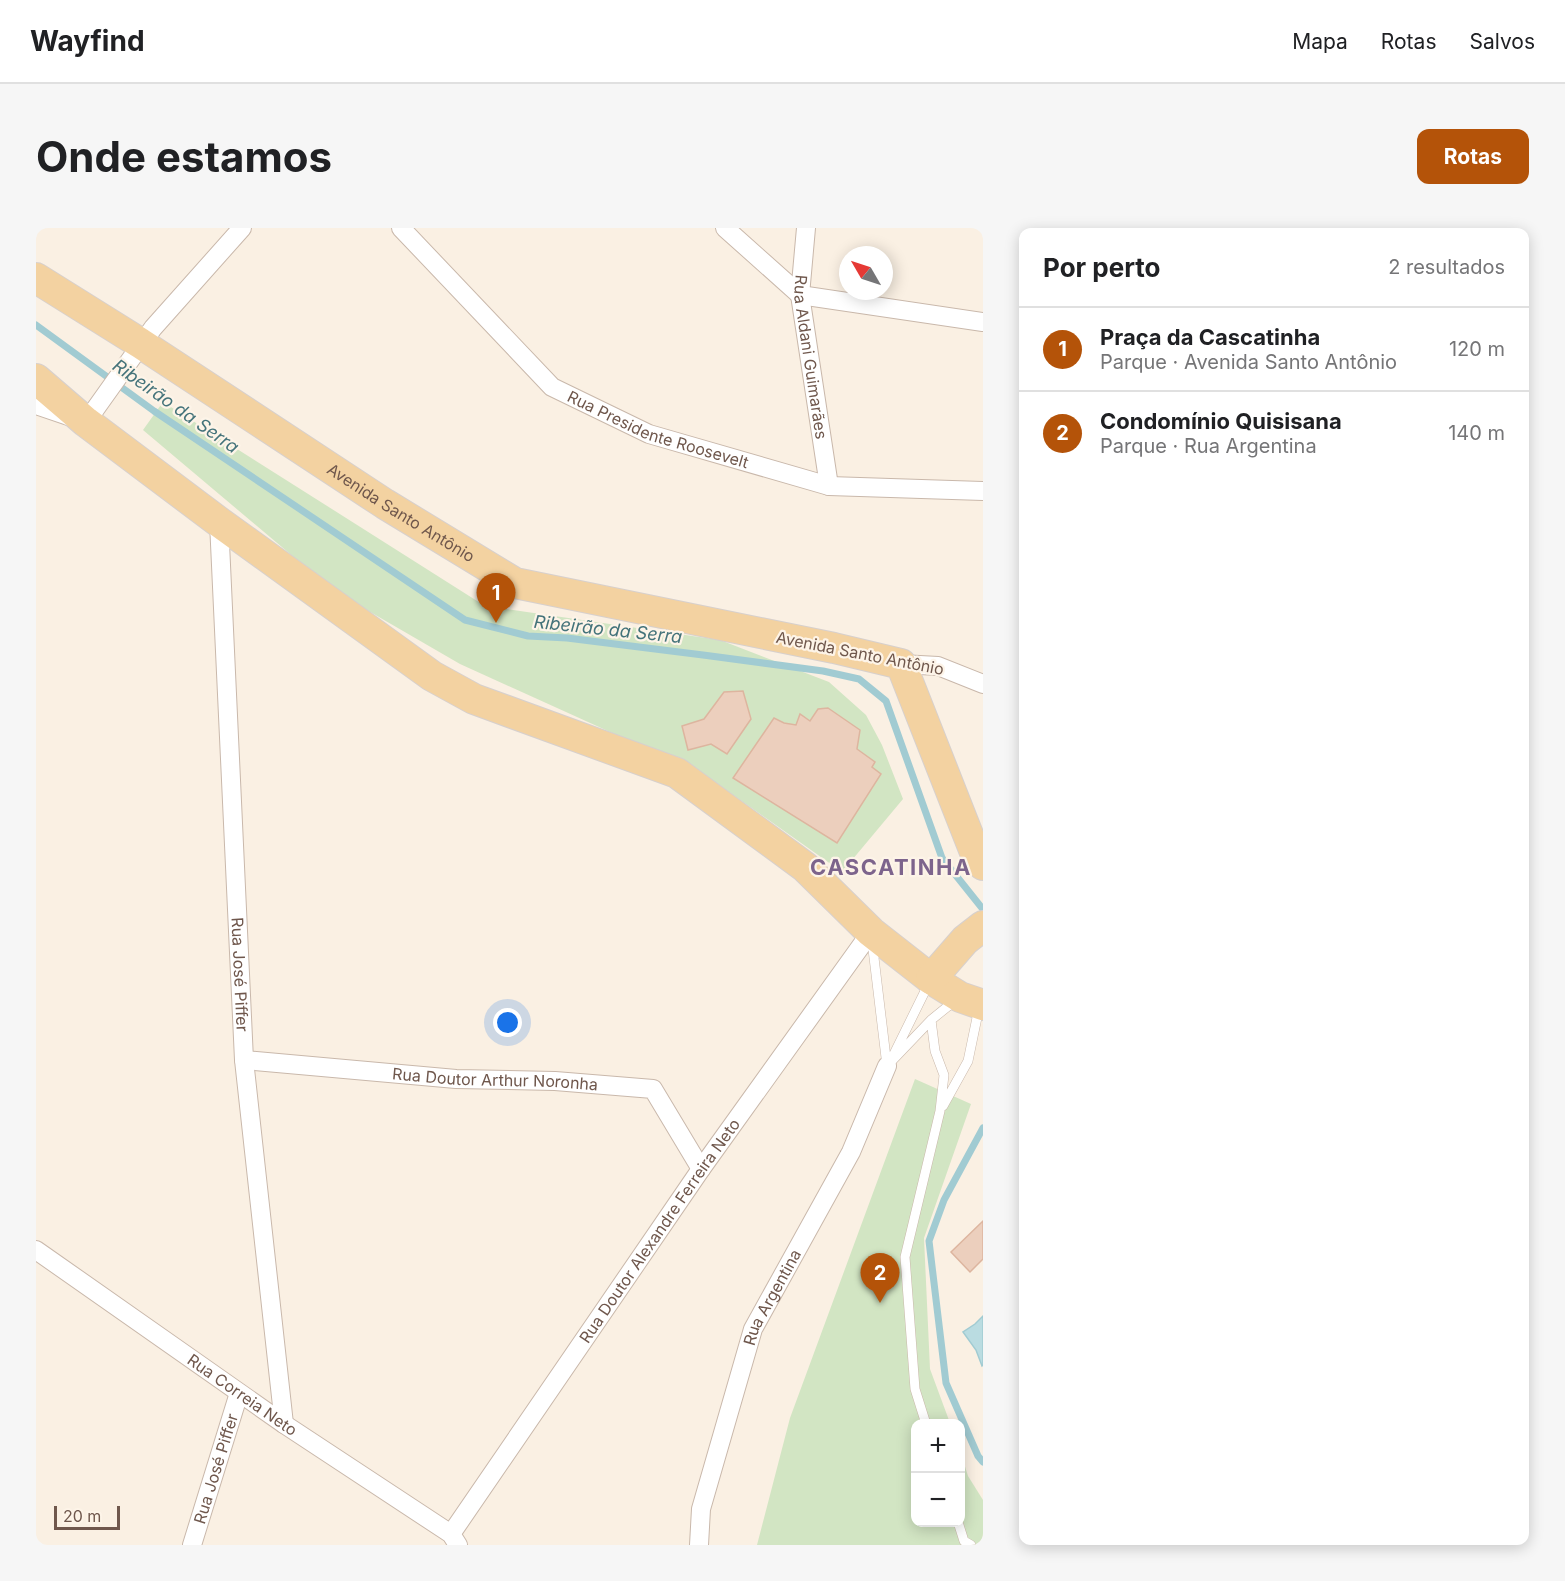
<!DOCTYPE html>
<html lang="pt">
<meta charset="utf-8">
<style>
:root{--surface:#fff;--page:#f6f6f6;--text:#202124;--muted:#757577;--line:#e0e0e0;--accent:#b45309}
body{margin:0;font-family:Inter,sans-serif;background:var(--page);color:var(--text)}
.controls{position:absolute;right:18px;bottom:18px;display:grid;overflow:hidden;border-radius:12px;box-shadow:0 3px 15px #0003}
.controls button{width:54px;height:54px;display:grid;place-items:center;padding:0;border:0;border-bottom:2px solid var(--line);background:var(--surface);color:var(--text);font:30px sans-serif}
.compass{position:absolute;left:803px;top:18px;width:54px;height:54px;border-radius:50%;background:var(--surface);box-shadow:0 3px 15px #0003;rotate:309deg}
.scale{position:absolute;left:18px;bottom:15px;width:66px;box-sizing:border-box;padding-left:6px;border:3px solid #6f574c;border-top:0;font-size:16px;line-height:21px;white-space:nowrap;color:#6f574c;-webkit-text-stroke:4px #fdf4e8;paint-order:stroke}
.you{position:absolute;left:472px;top:795px;width:21px;height:21px;margin:-15px;border:4px solid #fff;border-radius:50%;background:#1a73e8;box-shadow:0 0 0 9px #1a73e833}
.badge{display:grid;place-items:center;width:39px;height:39px;border-radius:50%;background:var(--accent);color:#fff;font-size:20px;font-weight:700}
.pin{position:absolute;translate:-50% -50px;filter:drop-shadow(0 2px 3px #0008)}
.pin::after{content:'';position:absolute;top:32px;width:21px;height:18px;background:inherit;clip-path:polygon(0 0,100% 0,50% 100%)}
.list{margin:0;padding:0;list-style:none}
h2{display:flex;justify-content:space-between;align-items:center;height:78px;margin:0;padding:0 24px;font-size:26px}
h2 small{font-size:20px;font-weight:400;color:var(--muted)}
.list li{display:grid;grid-template-columns:39px 1fr auto;gap:18px;align-items:center;box-sizing:border-box;height:84px;padding:0 24px;border-top:2px solid var(--line)}
.list b{display:block;font-size:22px;white-space:nowrap}
.list p{margin:0;font-size:20px;white-space:nowrap;color:var(--muted)}
.list em{font-size:20px;font-style:normal;color:var(--muted)}
.map{position:relative;flex:none;width:947px;height:1317px;overflow:hidden;border-radius:12px}
header{display:flex;align-items:center;gap:36px;box-sizing:border-box;height:84px;padding:0 30px;background:var(--surface);border-bottom:2px solid var(--line)}
header strong{font-size:28px}
nav{display:flex;gap:33px;margin-inline-start:auto;font-size:21px}
.intro{display:flex;align-items:center;justify-content:space-between;box-sizing:border-box;height:144px;padding:0 36px}
h1{margin:0;font-size:42px}
.button{padding:15px 27px;border-radius:12px;background:var(--accent);color:#fff;font-size:21px;font-weight:700}
main{display:flex;gap:36px;padding:0 36px}
aside{flex:1;background:var(--surface);border-radius:12px;box-shadow:0 3px 15px #0003}
.map>svg:first-child{display:block}
.green{fill:#d2e5c3}
.water{fill:#badce1;stroke:#a1cbd2;stroke-width:1.5}
.lines{fill:none;stroke-linecap:round;stroke-linejoin:round}
.stream{stroke:#a1cbd2;stroke-width:7}
.building{fill:#eccfbd;stroke:#ddb59f;stroke-width:1.5}
.service-casing{stroke:#c9b8ab;stroke-width:10}
.minor-casing{stroke:#c9b8ab;stroke-width:20}
.primary-casing{stroke:#d7d0cd;stroke-width:32}
.service{stroke:#fff;stroke-width:9}
.minor{stroke:#fff;stroke-width:18}
.primary{stroke:#f3d2a1;stroke-width:30}
.labels{text-anchor:middle;dominant-baseline:central;stroke-width:4.5;stroke-linejoin:round;paint-order:stroke}
.street-label{font-size:16px;fill:#6f574c;stroke:#fdf4e8}
.water-label{font-size:18px;font-style:italic;fill:#44737a;stroke:#fdf4e8}
.district-label{font-size:22px;font-weight:bold;letter-spacing:1.5px;fill:#7d648c;stroke:#fdf4e8}
</style>
<header>
<strong>Wayfind</strong>
<nav><a>Mapa</a><a>Rotas</a><a>Salvos</a></nav>
</header>
<div class="intro"><h1>Onde estamos</h1><a class="button">Rotas</a></div>
<main>
<div class="map">
<svg width="947" height="1317" viewBox="0 0 947 1317">
<rect width="100%" height="100%" fill="#faf0e3"/>
<!-- green -->
<path class="green" d="M127,174l322,204 235,34 109,42 37,33 16,30 21,54 -61,73 -137,-97 -245,-111 -126,-73 -191,-161z
M879,851l56,25 -47,134 6,131 20,54 -35,1v98h45l1,-68 7,22 15,24v45h-226l33,-127z"/>
<!-- water -->
<path class="water" d="M947,1088v49l-1,1 -6,-16 -13,-18 12,-8z"/>
<g class="lines">
<!-- stream -->
<path class="stream" d="M0,97l118,86 311,209 63,16 39,2 136,17 120,16 36,8 27,22 56,157 40,50
M947,900l-39,72 -15,41 17,142 32,73 5,6"/>
</g>
<!-- building -->
<path class="building" d="M707,463l8,28 -24,35 -16,-10 -23,6 -6,-24 22,-7 20,-27z
M792,480l32,22 -3,19 18,13 -3,5 9,7 -44,69 -104,-65 41,-60 10,5 12,2 4,-11 10,7 8,-12z
M947,993v38l-13,13 -19,-20z"/>
<g class="lines">
<!-- service casing -->
<g class="service-casing">
<path id="service" d="M836,713l15,125
M857,828l36,-73
M851,838l44,-46 26,-21
M907,878l25,-45 11,-53
M890,1196l-11,-35 -10,-132 35,-146 4,-36 -9,-24 -4,-31
M922,1294l6,19 7,4"/>
</g>
<!-- minor casing -->
<g class="minor-casing">
<g id="minor">
<path id="s1" d="M365,0l151,159 97,47 180,52 154,5"/>
<path d="M689,0l75,67 183,27"/>
<path id="s2" d="M770,0l-6,67 29,191"/>
<path d="M0,177l50,17 67,-94 89,-100"/>
<path id="s3" d="M183,294l25,538 40,364"/>
<path d="M865,436l37,2 45,18"/>
<path id="s4" d="M208,832l212,19 99,2 98,8 48,80"/>
<path id="s5" d="M0,1022l248,174 167,110 7,11"/>
<path id="s6" d="M415,1306l250,-365 170,-237"/>
<path id="s7" d="M156,1317l47,-152"/>
<path id="s8" d="M663,1317l2,-36 52,-180 98,-177 36,-86"/>
</g>
</g>
<!-- primary casing -->
<g class="primary-casing">
<g id="primary">
<path id="s9" d="M0,50l104,65 245,161 130,79 319,65 67,16 77,196 5,5"/>
<path d="M0,151l50,43 133,100 213,154 42,23 203,74 128,94 66,65 60,47 29,18 23,8"/>
<path d="M895,751l34,-39 18,-14"/>
</g>
</g>
<!-- service -->
<use href="#service" class="service"/>
<!-- minor -->
<use href="#minor" class="minor"/>
<!-- primary -->
<use href="#primary" class="primary"/>
</g>
<g class="labels">
<!-- street labels -->
<g class="street-label">
<text stroke="none"><textPath href="#s2" startOffset="130">Rua Aldani Guimarães</textPath></text>
<text stroke="none"><textPath href="#s1" startOffset="334">Rua Presidente Roosevelt</textPath></text>
<text stroke="none"><textPath href="#s9" startOffset="434">Avenida Santo Antônio</textPath></text>
<text transform="translate(824 425) rotate(11)">Avenida Santo Antônio</text>
<text stroke="none"><textPath href="#s3" startOffset="453">Rua José Piffer</textPath></text>
<text stroke="none"><textPath href="#s4" startOffset="252">Rua Doutor Arthur Noronha</textPath></text>
<text stroke="none"><textPath href="#s6" startOffset="368">Rua Doutor Alexandre Ferreira Neto</textPath></text>
<text stroke="none"><textPath href="#s8" startOffset="260">Rua Argentina</textPath></text>
<text stroke="none"><textPath href="#s5" startOffset="252">Rua Correia Neto</textPath></text>
<text stroke="none"><textPath href="#s7" startOffset="80">Rua José Piffer</textPath></text>
</g>
<!-- water labels -->
<g class="water-label">
<text transform="translate(140 178) rotate(35)">Ribeirão da Serra</text>
<text transform="translate(572 401) rotate(6)">Ribeirão da Serra</text>
</g>
<!-- district labels -->
<g class="district-label">
<text x="855" y="639">CASCATINHA</text>
</g>
</g>
</svg>
<div class="controls">
<button>+</button>
<button>−</button>
</div>
<svg class="compass" viewBox="-18 -18 36 36"><path d="M0-13l5 13h-10z" fill="#e53935"/><path d="M0 13l5-13h-10z" fill="#757577"/></svg>
<div class="scale">20 m</div>
<div class="you"></div>
<div class="pin badge" style="left:460px;top:395px">1</div>
<div class="pin badge" style="left:844px;top:1075px">2</div>
</div>
<aside>
<h2>Por perto<small>2 resultados</small></h2>
<ul class="list">
<li><span class="badge">1</span><div><b>Praça da Cascatinha</b><p>Parque · Avenida Santo Antônio</p></div><em>120 m</em></li>
<li><span class="badge">2</span><div><b>Condomínio Quisisana</b><p>Parque · Rua Argentina</p></div><em>140 m</em></li>
</ul>
</aside>
</main>
